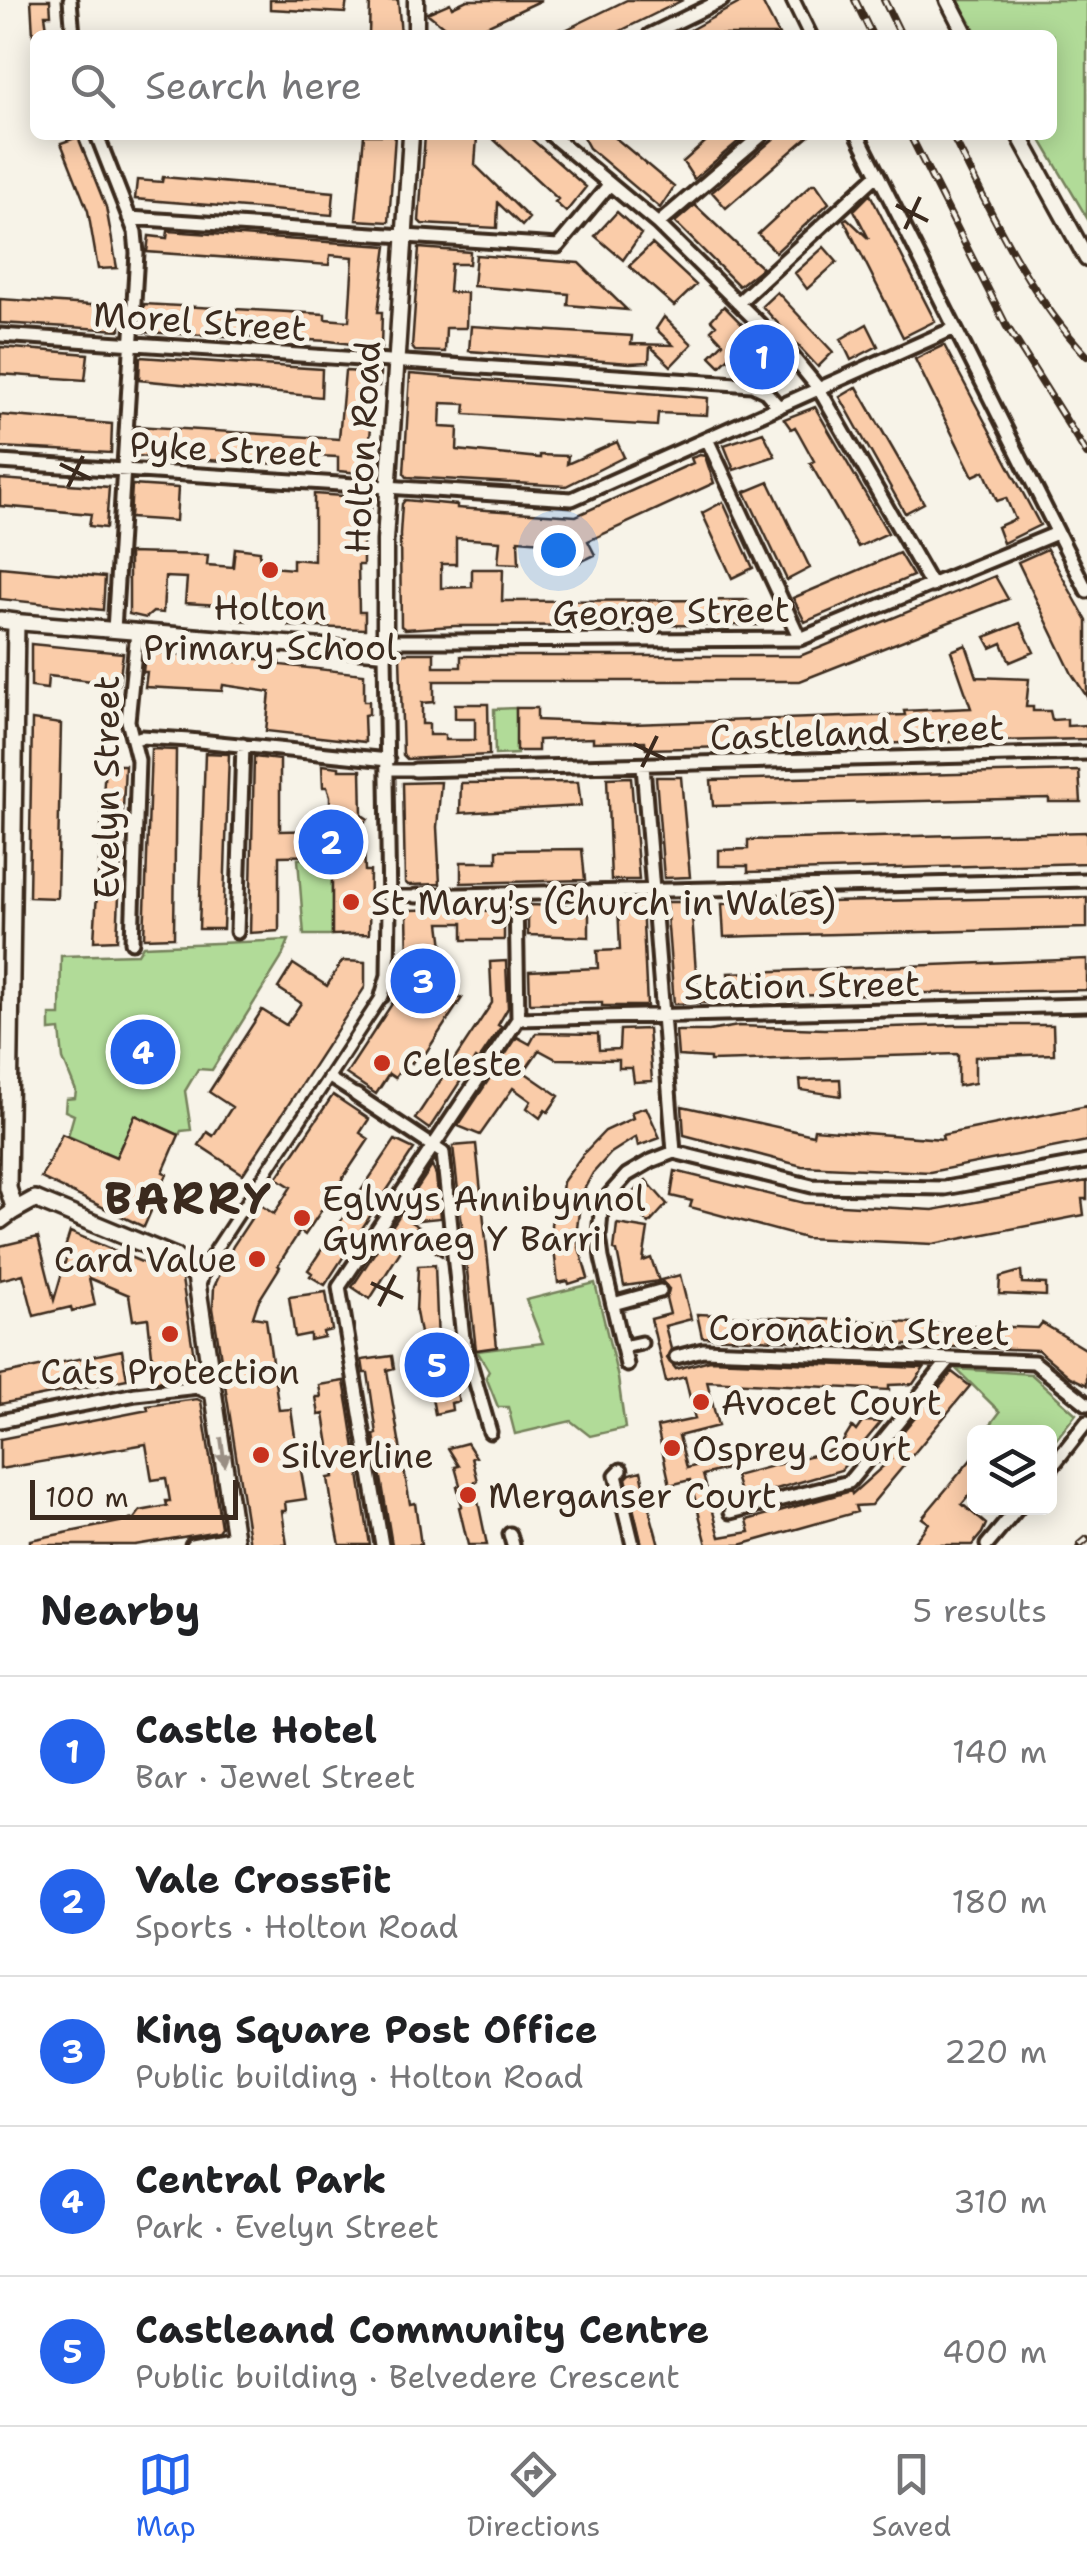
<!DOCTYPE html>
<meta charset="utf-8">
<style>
:root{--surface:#fff;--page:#f6f6f6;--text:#202124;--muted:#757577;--line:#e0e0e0;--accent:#2563eb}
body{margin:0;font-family:"Shantell Sans",sans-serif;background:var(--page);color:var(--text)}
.controls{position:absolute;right:30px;bottom:30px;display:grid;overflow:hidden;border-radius:15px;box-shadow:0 5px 25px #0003}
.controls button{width:90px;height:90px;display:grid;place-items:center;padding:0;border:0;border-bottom:2px solid var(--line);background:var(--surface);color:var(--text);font:50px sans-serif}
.scale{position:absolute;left:30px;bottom:25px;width:208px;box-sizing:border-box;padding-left:10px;border:5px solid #3b2a1e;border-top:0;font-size:28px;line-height:35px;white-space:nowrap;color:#3b2a1e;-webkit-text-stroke:8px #f7f3e8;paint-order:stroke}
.you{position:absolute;left:558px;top:550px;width:35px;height:35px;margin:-25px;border:8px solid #fff;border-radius:50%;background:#1a73e8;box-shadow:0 0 0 15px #1a73e833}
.badge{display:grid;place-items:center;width:65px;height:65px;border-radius:50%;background:var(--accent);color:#fff;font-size:32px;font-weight:700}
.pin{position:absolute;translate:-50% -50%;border:5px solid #fff;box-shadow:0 2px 10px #0006}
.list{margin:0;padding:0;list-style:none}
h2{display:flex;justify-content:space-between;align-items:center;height:130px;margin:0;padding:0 40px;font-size:42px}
h2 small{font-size:32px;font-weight:400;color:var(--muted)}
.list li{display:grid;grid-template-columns:65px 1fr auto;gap:30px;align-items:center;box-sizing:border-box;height:150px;padding:0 40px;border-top:2px solid var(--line)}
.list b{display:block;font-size:38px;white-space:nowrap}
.list p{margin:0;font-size:32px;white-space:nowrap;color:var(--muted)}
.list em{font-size:32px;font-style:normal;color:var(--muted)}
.icon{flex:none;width:55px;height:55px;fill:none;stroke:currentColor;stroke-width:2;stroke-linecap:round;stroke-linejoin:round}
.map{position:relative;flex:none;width:1087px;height:1545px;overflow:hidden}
.search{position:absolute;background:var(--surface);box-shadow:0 5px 25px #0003;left:30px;right:30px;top:30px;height:110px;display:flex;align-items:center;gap:25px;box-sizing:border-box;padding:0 35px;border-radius:15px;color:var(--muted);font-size:38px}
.sheet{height:880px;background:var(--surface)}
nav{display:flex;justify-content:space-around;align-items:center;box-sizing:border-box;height:140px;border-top:2px solid var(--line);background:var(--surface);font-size:28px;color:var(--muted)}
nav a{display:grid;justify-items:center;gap:5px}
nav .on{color:var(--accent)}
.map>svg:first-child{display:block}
.green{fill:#b1db98;stroke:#76825b;stroke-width:2.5}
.building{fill:#facca9;stroke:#3b2a1e;stroke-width:2.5}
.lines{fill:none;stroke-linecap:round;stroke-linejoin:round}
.pedestrian-casing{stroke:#3b2a1e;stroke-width:16}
.minor-casing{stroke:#3b2a1e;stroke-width:19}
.tertiary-casing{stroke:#3b2a1e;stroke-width:21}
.secondary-casing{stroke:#3b2a1e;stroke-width:22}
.pedestrian{stroke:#f7f3e8;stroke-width:9}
.minor{stroke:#f7f3e8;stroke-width:11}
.tertiary{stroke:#f7f3e8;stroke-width:14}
.secondary{stroke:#f7f3e8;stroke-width:15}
.rail-casing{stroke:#3b2a1e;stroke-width:8}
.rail{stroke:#f7f3e8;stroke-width:4;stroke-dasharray:11;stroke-linecap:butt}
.oneway{fill:#998e83}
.ticks{fill:none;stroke:#3b2a1e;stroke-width:4}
.poi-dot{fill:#c8321e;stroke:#f7f3e8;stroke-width:4}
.labels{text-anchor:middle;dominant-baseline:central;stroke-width:10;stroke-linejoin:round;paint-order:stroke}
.street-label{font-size:35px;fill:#3b2a1e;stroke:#f7f3e8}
.poi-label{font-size:35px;fill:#3b2a1e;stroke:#f7f3e8;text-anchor:start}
.district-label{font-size:45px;font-weight:bold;letter-spacing:2.5px;fill:#3b2a1e;stroke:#f7f3e8}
</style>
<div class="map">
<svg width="1087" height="1545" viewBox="0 0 1087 1545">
<rect width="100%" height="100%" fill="#f7f3e8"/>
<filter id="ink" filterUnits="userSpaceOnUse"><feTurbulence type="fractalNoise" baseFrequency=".01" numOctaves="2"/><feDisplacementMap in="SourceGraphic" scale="20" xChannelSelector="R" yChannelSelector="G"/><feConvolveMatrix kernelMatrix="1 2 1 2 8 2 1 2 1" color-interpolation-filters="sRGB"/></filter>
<g filter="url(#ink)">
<!-- green -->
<path class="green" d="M958,0h129v218l-49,-83h14v-100h-74z
M516,708l1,46 -22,1 -1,-46z
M332,857v78h-28l-6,-76z
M289,940l-8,19 -69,111 -14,-1 -13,22 6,39 -10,1 -2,4 -44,-20 -19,42 -48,-21 6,-21 -9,-4 1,-12 9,-1 1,-7 -13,-32 -3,-29 -10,1v-16h10l1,-59 77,-2 5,-8z
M595,1283l23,95 7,50 -35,8 -19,-15 -56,13 -7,-27h-10l-12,-30 3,-6 -12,-20 66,-8 -17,-43z
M956,1369l75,5 45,40 -26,33v-15h-65l15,-20z"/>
<!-- building -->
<path class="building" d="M31,0h19l1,15h-6l3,20h-15z
M270,0h77l-2,13 -75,-4z
M370,0h28l3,35h-32z
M467,0h75l-75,35h-13l-27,-22 23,-10 2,4z
M627,0h56l-71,35h-57z
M745,0h16l18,35h-98z
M364,135h31l-6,87 -33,-2z
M425,135l52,2 -2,28 54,53 -7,8 -24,-23 -1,25 -75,-4 -3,-3z
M489,135h38l59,52 -20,25 -11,-10 3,-3z
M582,135h30l62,52 -14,21 -71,-60z
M713,135h33l-52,44 -11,-17z
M778,135h32l-84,73 -14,-16z
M78,137l28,70 11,61 -19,1 -10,-58 -27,-68z
M163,177l171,15 -2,23 -197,-16 2,-19 25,2z
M812,184h4l13,19 -53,49 -18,-18z
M870,194l65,127 -32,16 -59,-117 3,-2 22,21 -15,-29z
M695,205l56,53 11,10 -23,18 -64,-64z
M617,212l24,22 -18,26 -28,-24z
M168,231l219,15 -9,66h4l-1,36 -52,-7 -187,-9 2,-28 181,10v5l24,2 4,-64 -23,-2 -1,10 -182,-13 2,-16 18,2z
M652,244l44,41 -22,21 -45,-40z
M824,247l13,15 -30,27 -12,-16z
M419,248l51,4 -1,12h-18l-2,28 18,1 -1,35h-20l-1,24 -30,-1 -3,-4z
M476,255l103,8 48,47 -59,-5 1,-11 -96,-8z
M777,292l56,60 -15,15 -56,-61z
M0,299l120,8v23l-120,-7z
M724,306l53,54v4l-10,9 -12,-8 -6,5h-8l-13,-12 -8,8 -10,-10 13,-13 -12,-13 5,-5 -5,-5z
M664,317l28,27 -21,22 -21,-20 -1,16 -19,1 -161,-12 2,-25 161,10 -1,8 42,1 -17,-16z
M867,324l11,22 -27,14 -10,-21z
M944,345l96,180 -37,18 -6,-16 18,-8 -9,-21 -9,3 -13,-30 -11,5 -58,-117z
M0,347l88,7 -3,26 -85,-6z
M140,357l182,12 -1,28 -182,-17z
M345,371l35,2 -1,13h-5l-4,53 5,1 -2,34 -35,-3v-14l-21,-1v10l-183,-10 3,-30 202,13z
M410,374l298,24 -1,17 -49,-2 -1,13 -192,-12 1,-10 -25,-1 -1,24 18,1 -1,22 83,8v-3l28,1 -1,8 50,-22 7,15 -58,29 -159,-9 -3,-4z
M857,387l67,116 -19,10 -65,-116z
M815,407l73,126 -30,14 -48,-84 4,-2 -16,-29 -3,-5 -4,2 -7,-10z
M0,415l112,9 -1,29 -111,-6z
M763,432l12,24 -41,14 -10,-25z
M700,455l5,1 9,27 -126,58 7,14 -27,13 2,-24 -52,-4 1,24 -21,-1 2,-22 -44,-3v26h-15v24l31,-1v-18h31l-1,32 246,-1 7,14 8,-3 -1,14 -307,1 -50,3 -4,-3 -1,-92 2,-30 3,-4 52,5v3l119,8 117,-53 -2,-5z
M0,479l109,8 -3,41 -17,-2 2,-12 -91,-8z
M769,482l41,86 -23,12 -42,-88z
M132,485l46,3 -2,33 -46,-3z
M314,494l57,4v21l-8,-1v47h-5l1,47h6v17l-76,-3 1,-11 -35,-3 -2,9 -18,-1 2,-14 -52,-3 2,-25 -22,-1 -2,36 -10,-1 -7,6 -17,-4v-61l79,2 -1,10 26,2 2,-19 25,3 -1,15 34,3v-10l21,2z
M723,502l30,66 -21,10 -30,-65z
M1047,549l40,72v76l-15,-23 -54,-112z
M899,553l14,23 -108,46 -12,-24z
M0,567l105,10 -2,33 -103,-11z
M995,576l13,23 -208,82h-366v21l-12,1v21h7v11h16v5h30v-22h-20v-14h33l1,51 -82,4 -4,-4 -3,-99 3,-3h31v14h27v-11h339z
M1020,623l14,29 -24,10 -8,-19 -11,5 -6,-11z
M31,644l92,9 -4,31 -71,-8 -1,13 -16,-2z
M966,645l11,32 52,2 -3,28h7v4h17l2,9 15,-1v7l20,-1v14l-441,10 -1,-8 -52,1v-4l-55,2v11h-22v-43h21v12l95,4 273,-9 -1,-4 67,-3 -20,-57z
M148,652l93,10 2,-5 37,5v3l84,9v27h5v13l-5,1 1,27 -99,-11 4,-39 -47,-7 -1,6 -77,-4 2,-15h-4l2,-18z
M32,720l29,4 -4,174 -28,-1z
M151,749l25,1 -2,187 -30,1z
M205,753l24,1 -6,175h-24z
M254,757l26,3v71l50,-1v-34l-3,-9h-4l-1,-22 17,2v3h22l1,45 6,4 -5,5 2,47h5l-1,63 -37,1v-80l-53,1v75l-29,2z
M105,765h20l-8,175 -23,1z
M1079,771l2,31h-32v-4l-336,8 -2,-26z
M631,777l8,103h-28l-4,-102z
M656,777h25l9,100 -26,1z
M441,782l-4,45 3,57 -32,1 -3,-3 -2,-99z
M578,782l3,24 -121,7 1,-30z
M1087,832v31l-339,9v-6h-29v-16l29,-1v-9z
M582,849l3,31 -124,3v-21h36v-12z
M1087,897v31l-333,8 -30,1 -2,-33z
M666,902h25l6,85 32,-3 -1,-11 359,-14v31l-363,7 1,5 -51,2z
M642,903l5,103h-45v-4l-72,1 -1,-32 69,-3 -1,-17 23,-1 -2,-46z
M528,905l61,2v30l-61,-2z
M457,909v3l47,-2v30h-41v-17h-23l5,39 -7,33 24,3 -39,59 -5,-3 -6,9 -5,-3 -12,18 -6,-4 -13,20 -30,-20 57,-87 5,-21 -1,-56z
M342,961l23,1v25l-122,187 -44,-29 8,-13 6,4 19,-29 -23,-15 53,-82 24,15 9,-13 6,-9 -23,-15 15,-24 34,22z
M506,961l2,47 -10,17 3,2 -23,34 -3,-2 -46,70 -14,-10 77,-116 -2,-41z
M957,1025h96l1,29 -79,3v26l-17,3v-32l-248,7v-3l-32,-2 -2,-25h33l29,-5 86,3z
M648,1029l4,52 -18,1 -2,-14h-13v-8l-63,-1 -17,-9 -15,22 35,24 -11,16 -3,-2 -5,8 -13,-10 4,-7 -18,-13 -33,47 -22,-9 59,-89 13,7 6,-11 62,1 1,16 20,-1 1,-19z
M840,1079l1,17 -40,-6 -1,-10z
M333,1095l36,24 -9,14 9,6 -64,96 -5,-4 -22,34 2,2 -22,35 -5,15 13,2 13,91 12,-1 5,34 -11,2 2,22 13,-2 6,34 -21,3 1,9h-4l5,34h-37l-37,-237 1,-21 19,-41 27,-41 14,9 17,-27 -14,-9z
M682,1106l131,29 1,-6 129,10 -1,-4 145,-29v35l-157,31 -128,-6 -118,-31z
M646,1107l14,31 -22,8 -2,-9 -25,16 -18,20 -12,22 -5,42 12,41 -19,6 -1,-3 -10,2 -7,-59 4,-16 5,1 3,-27 20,-28 22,-23 28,-13 -2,-6z
M135,1115l44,20 -16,37 4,2 -23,53 -103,-49 21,-44 54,23z
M395,1140l19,9 -89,136 -15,-9 2,-3 -4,-3z
M476,1144l21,203 -21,3 -23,-204z
M432,1166l4,9 4,43 -31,3 31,19 2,16 -25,-16 -1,-13 -46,72 -18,-12z
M675,1171l129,32 129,7 154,-29v18h-5l2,16 -151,29 -128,-6 -115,-31 2,-6 -21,-5z
M646,1180l21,24 -18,20 -23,-25z
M617,1224l31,5 -5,32 8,-3 8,23 -35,5 -7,-35 -3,-1z
M70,1232l112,47 15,97 -42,6 -7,-64 -15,2 -4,-25 -40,-17 6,27 -23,6 -1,-4 -37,9 -11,-42 -23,6v-34l38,-9 16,63 14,-48 -4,-1z
M435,1265l3,78 4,-1 3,7 14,52 -8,2 1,7 -17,4 -19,-102 2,-46z
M1021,1271l1,12 24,1v12l-47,-2 1,-17z
M680,1275l11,44 -26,7 6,23 -4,9 9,11 34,-9 214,8 -11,16 -24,1v5l-182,-9 11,45 -39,10 8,32 20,-5 -3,-11 17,-4 5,21 -23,6 17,62 30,-5 -3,-12 104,-29 1,3 37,-33 -12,2 75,-91 18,14 -99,119 -16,1 2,6 -117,33h-33l-17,-65 -20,5 -13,-58 38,-8 -10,-42 -19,5 -15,-63 19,-5 -4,-16 3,-9 -8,-9z
M326,1292l6,38 -9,2 1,5 -14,3v-6l-15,3 -6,-40z
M697,1314l341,14 4,-5 45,27v35l-17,-8 -32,-27 -336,-13z
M122,1350l5,29 -127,25v-29z
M392,1356l2,12 -7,2 23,134 5,-1 6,42h-29l-18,-110 3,-1 -9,-61h-4l-2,-13z
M344,1381l5,29 21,135h-30l-8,-40 -4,-27 6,-1 -10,-63 -5,1 -3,-18h5l-2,-12z
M197,1399l4,2 6,37 14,89 -3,4 -83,14h-105v-5l104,-21 6,-8 27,-5 -1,-5h4l-4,-23 -14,2 -6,-36 -146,25v-30l148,-29 -1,-4z
M863,1421l18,1 -40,48 -99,29 -7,-23 104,-28 13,-21 4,4z
M467,1443l9,14 -4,1 6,23 -4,1 13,63h-19l-9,-38 3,-1 -5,-20 3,-1 -5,-18 4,-1 -11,-18z
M974,1456v34l-12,14 24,20 -4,9 -10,12h-60l17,-22 -7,-5z
M641,1471l10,45 8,29h-17l-16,-67 4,-4z"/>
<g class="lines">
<!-- pedestrian casing -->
<g class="pedestrian-casing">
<path id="pedestrian" d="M389,770h26
M389,896h27
M328,1077l28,18
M200,1285l8,-24 174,-265"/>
</g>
<!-- minor casing -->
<g class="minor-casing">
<path id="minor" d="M70,0l3,35
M793,0l17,35
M650,35l72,-35
M97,135l38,97 2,21 -23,377
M551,135l107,89 134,132 27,33 113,197
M858,135l229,456
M129,218l429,28 51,-61
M658,224l104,-89
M738,303l139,-128
M0,335l752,50 13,6 14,16
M707,439l93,200
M0,462l572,37 383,-171
M386,641h67
M456,641l344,-2 257,-106
M134,740l7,-3 48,3 199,20
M643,766l31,386
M415,770l672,-17
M416,896l671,-16
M237,932l6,-187
M132,942l6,-182 -10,-39 9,-89
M382,996l6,-21 1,-68 -4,-255
M518,1019l569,-14
M356,1095l87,58 20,185 27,94
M613,1304l47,-13
M623,1347l18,-4
M676,1357l27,-7 331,12 53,42
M627,1365l-25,-107 -3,-22 2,-23 8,-18 18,-20 24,-14 23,-9 138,34 133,2 142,-26
M0,1421l136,-27 62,-7 17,8
M1050,1469l37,-47
M621,1470l-5,5 17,70
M731,1512l118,-30 101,-123
M510,1534l3,11
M192,1545l43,-8
M382,1545l-43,-258 179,-268 -2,-123
M987,1545l31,-37"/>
</g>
<!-- tertiary casing -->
<g class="tertiary-casing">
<path id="tertiary" d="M416,0v35
M948,0l18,35
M1019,135l68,124
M16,622l369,30v-111l26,-406
M0,1221l15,-11"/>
</g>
<!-- secondary casing -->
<g class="secondary-casing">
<path id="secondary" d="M0,620l16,2 -8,566 7,22 20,-11 7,3 133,55 21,19 40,269"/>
</g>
<!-- pedestrian -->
<use href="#pedestrian" class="pedestrian"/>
<!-- minor -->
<use href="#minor" class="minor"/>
<!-- tertiary -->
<use href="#tertiary" class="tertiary"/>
<!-- secondary -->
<use href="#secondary" class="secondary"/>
<!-- rail casing -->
<g class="rail-casing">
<path id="rail" d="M855,0l17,35
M884,0l17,35
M910,135l96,190 81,129
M952,135c39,77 75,158 135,221
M1080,1545l7,-6"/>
</g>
<!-- rail -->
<use href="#rail" class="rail"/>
</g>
<!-- one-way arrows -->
<defs><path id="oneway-solid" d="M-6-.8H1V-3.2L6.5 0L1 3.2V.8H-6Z" transform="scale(2.5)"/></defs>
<use class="oneway" href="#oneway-solid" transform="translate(223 1452) rotate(82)"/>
</g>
<!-- ticks -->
<path class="ticks" d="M896,205l32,16M905,229l15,-32M60,464l31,15M68,487l15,-31M634,744l31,15M642,767l15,-31M371,1283l32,15M379,1306l16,-31"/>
<!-- markers -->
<g class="poi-dot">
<circle cx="270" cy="570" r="10"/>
<circle cx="351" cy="902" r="10"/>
<circle cx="382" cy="1063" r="10"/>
<circle cx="302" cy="1218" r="10"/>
<circle cx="257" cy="1259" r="10"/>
<circle cx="170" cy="1334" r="10"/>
<circle cx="701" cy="1402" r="10"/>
<circle cx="672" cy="1448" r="10"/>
<circle cx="261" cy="1455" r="10"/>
<circle cx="468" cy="1495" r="10"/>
</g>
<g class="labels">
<!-- street labels -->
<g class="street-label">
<text transform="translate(200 321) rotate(4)">Morel Street</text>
<text transform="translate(362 447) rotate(-87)">Holton Road</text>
<text transform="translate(226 449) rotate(3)">Pyke Street</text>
<text transform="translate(671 611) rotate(-1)">George Street</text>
<text transform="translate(857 732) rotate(-2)">Castleland Street</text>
<text transform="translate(106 787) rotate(-90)">Evelyn Street</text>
<text transform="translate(802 985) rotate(-1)">Station Street</text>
<text transform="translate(859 1330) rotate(1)">Coronation Street</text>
</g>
<!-- poi labels -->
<g class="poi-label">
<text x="270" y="607" text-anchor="middle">Holton<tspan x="270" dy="40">Primary School</tspan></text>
<text x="371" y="902">St Mary's (Church in Wales)</text>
<text x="402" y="1063">Celeste</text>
<text x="322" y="1198">Eglwys Annibynnol<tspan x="322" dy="40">Gymraeg Y Barri</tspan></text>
<text x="237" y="1259" text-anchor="end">Card Value</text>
<text x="170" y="1371" text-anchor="middle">Cats Protection</text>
<text x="721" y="1402">Avocet Court</text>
<text x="692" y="1448">Osprey Court</text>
<text x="281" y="1455">Silverline</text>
<text x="488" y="1495">Merganser Court</text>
</g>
<!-- district labels -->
<g class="district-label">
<text x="189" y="1198">BARRY</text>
</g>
</g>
</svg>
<div class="controls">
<button><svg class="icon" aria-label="layers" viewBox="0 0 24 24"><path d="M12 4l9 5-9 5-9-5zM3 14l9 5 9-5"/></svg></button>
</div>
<div class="scale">100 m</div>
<div class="you"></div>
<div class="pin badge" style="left:762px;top:357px">1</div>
<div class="pin badge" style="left:331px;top:842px">2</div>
<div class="pin badge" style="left:423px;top:981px">3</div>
<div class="pin badge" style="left:143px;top:1052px">4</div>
<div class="pin badge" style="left:437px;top:1365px">5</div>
<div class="search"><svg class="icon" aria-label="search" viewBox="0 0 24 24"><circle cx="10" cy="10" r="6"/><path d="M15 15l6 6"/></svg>Search here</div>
</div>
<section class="sheet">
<h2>Nearby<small>5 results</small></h2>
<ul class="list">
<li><span class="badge">1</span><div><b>Castle Hotel</b><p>Bar · Jewel Street</p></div><em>140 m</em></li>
<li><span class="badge">2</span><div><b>Vale CrossFit</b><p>Sports · Holton Road</p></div><em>180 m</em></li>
<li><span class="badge">3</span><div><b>King Square Post Office</b><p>Public building · Holton Road</p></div><em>220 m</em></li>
<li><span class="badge">4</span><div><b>Central Park</b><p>Park · Evelyn Street</p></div><em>310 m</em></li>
<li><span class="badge">5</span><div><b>Castleand Community Centre</b><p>Public building · Belvedere Crescent</p></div><em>400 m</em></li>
</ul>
</section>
<nav>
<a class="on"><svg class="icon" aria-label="map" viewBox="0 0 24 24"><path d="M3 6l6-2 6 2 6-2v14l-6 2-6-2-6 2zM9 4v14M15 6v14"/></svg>Map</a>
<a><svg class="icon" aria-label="directions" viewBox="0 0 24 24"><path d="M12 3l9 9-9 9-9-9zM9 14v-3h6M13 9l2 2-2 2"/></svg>Directions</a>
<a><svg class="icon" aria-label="saved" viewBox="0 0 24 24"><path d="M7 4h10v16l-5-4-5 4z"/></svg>Saved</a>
</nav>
